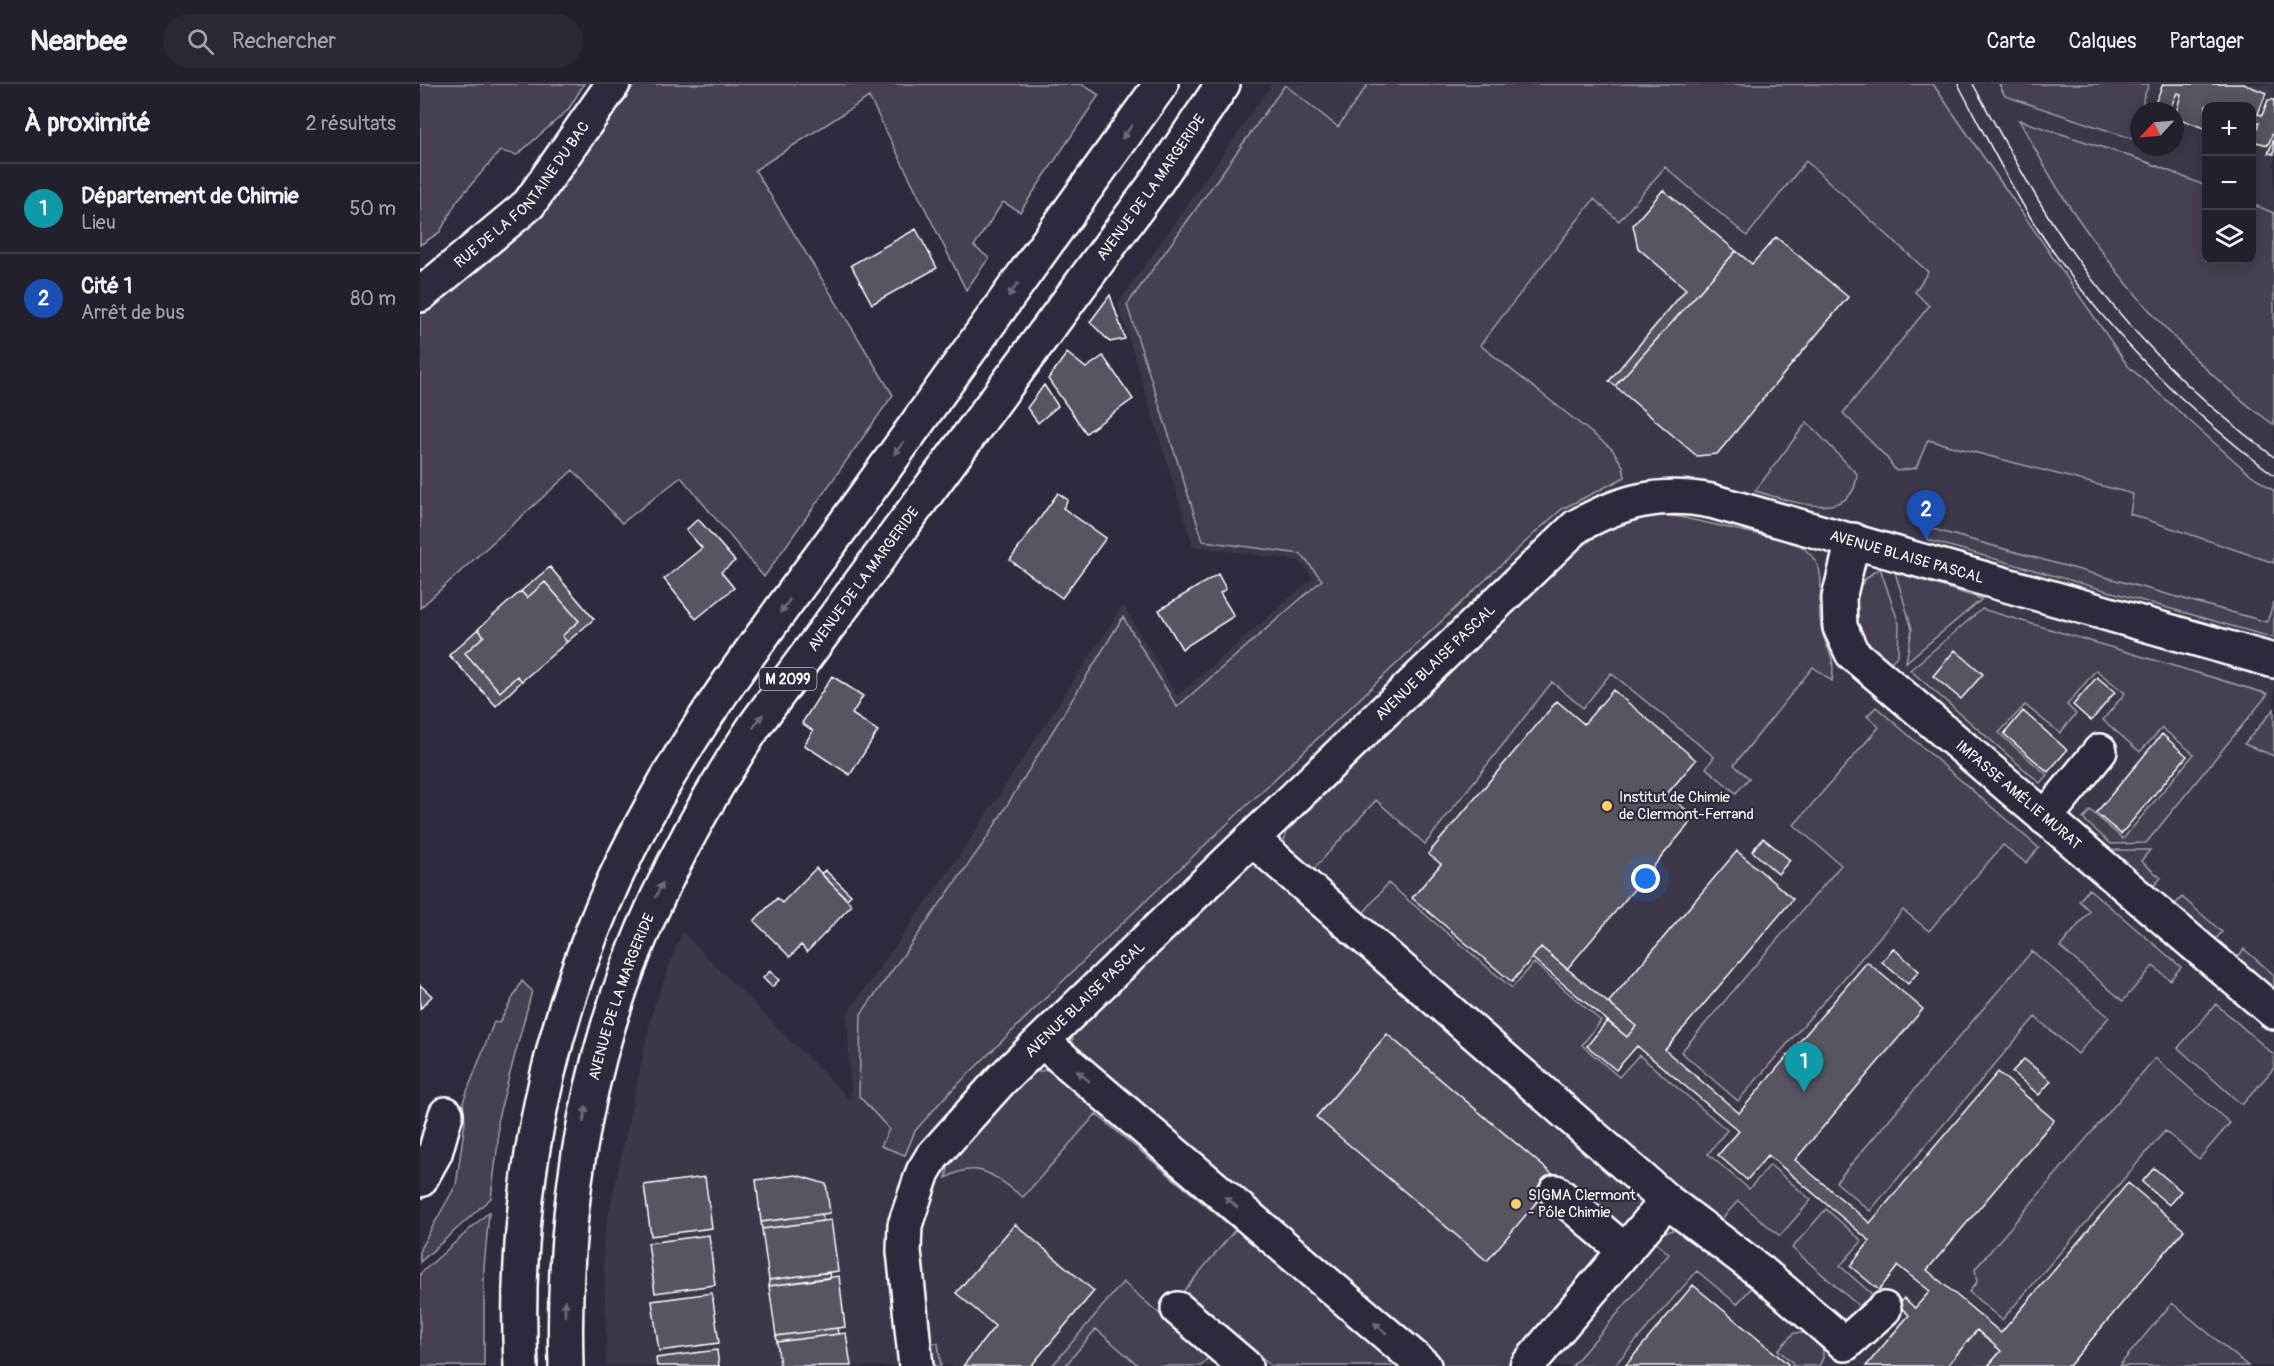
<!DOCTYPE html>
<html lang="fr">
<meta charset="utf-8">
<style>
:root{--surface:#23202e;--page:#2b2836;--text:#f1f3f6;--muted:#a3a3aa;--line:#403e4a;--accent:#ffd166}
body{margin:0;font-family:Pangolin,sans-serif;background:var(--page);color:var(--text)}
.controls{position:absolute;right:18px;top:18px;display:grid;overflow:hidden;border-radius:12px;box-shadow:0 3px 15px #0003}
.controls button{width:54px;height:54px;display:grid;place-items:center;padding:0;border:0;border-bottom:2px solid var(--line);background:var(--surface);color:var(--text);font:30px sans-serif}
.compass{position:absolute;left:1710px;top:18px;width:54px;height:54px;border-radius:50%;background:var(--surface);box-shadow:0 3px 15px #0003;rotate:244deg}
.you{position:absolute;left:1226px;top:795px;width:21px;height:21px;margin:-15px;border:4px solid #fff;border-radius:50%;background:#1a73e8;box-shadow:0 0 0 9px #1a73e833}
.badge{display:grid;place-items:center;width:39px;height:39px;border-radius:50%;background:var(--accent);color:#fff;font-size:20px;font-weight:700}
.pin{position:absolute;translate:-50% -50px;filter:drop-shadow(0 2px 3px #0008)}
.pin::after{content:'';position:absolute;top:32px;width:21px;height:18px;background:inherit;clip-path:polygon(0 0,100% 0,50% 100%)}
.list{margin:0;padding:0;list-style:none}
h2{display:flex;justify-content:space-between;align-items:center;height:78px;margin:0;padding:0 24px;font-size:26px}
h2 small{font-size:20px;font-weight:400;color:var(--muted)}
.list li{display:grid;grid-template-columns:39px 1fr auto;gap:18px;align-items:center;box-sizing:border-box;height:90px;padding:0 24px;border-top:2px solid var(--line)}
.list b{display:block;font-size:22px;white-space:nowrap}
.list p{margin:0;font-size:20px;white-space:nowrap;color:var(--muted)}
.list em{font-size:20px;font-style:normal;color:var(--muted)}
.icon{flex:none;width:33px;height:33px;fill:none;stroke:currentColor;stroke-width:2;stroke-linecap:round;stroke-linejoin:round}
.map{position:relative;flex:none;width:1854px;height:1282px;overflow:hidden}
header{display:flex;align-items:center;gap:36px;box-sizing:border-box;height:84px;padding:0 30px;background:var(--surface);border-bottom:2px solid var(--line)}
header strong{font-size:28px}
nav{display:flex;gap:33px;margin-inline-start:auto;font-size:21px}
.search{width:420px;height:54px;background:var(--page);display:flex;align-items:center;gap:15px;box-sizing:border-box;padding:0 21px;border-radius:33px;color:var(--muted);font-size:22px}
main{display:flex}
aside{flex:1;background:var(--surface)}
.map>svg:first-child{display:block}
.built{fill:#3c3749;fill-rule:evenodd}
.green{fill:#464152;stroke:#a2a0a8;stroke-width:1.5}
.building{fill:#595564;stroke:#fff;stroke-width:1.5}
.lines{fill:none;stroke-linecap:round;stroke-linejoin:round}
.minor-casing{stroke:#fff;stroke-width:38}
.major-casing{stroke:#fff;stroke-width:38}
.minor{stroke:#2f2a3d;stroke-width:33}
.major{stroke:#2f2a3d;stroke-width:33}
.tram{stroke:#fff;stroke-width:1.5}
.oneway{fill:#6d6a77}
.poi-dot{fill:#ffd166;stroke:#2f2a3d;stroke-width:2}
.labels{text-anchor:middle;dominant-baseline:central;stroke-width:4.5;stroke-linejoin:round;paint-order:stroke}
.shield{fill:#2f2a3d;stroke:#c1bfc5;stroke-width:1.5}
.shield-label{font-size:14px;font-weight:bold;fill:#fff}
.street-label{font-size:15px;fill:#fff;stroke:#2f2a3d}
.poi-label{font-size:15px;fill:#fff;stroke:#2f2a3d;text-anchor:start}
</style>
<header>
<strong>Nearbee</strong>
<div class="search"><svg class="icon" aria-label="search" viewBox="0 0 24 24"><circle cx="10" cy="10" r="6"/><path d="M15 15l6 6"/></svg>Rechercher</div>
<nav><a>Carte</a><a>Calques</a><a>Partager</a></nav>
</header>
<main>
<aside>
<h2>À proximité<small>2 résultats</small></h2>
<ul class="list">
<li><span class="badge" style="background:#0f9aa8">1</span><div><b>Département de Chimie</b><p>Lieu</p></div><em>50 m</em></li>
<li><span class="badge" style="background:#1a4fb4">2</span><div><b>Cité 1</b><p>Arrêt de bus</p></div><em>80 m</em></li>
</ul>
</aside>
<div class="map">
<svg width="1854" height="1282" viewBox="0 0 1854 1282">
<rect width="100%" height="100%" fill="#2f2a3d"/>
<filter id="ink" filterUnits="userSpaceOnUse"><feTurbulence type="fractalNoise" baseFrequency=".0167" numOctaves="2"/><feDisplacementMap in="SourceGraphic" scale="12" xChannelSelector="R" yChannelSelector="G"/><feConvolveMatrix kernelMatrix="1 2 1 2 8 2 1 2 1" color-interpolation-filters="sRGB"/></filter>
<g filter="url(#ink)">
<!-- built -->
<path class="built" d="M852,0h1002v1282h-1667l-4,-126 50,-231 29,-77 169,169 -4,-87 115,-162 161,-247 54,91 136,-118 -13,-17 -107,-15 -75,-242zM1786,22h46v154h-46zM1719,27h36v36h-36z"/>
<!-- green -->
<path class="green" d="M0,0h164l-16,26 -51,45 -17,-4 -43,50 -17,31 -20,13z
M215,0h447l17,11 -79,117 -17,-10 -29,44 15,12 -23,32 -97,-193 -114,73 138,225 -129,182 -83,-100 -59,46 -49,-53 -153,138v-294l68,-52 50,-45z
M948,0h565l195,282 118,105 28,20v72l-144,-49 3,-20 -205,-54 -12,28 -20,3 -9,-13 -44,-45 86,-107 -14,-14 13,-20 -122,-111 -59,75 -82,-69 -46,54 -25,-22 -114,146 132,104 11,17 2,11 -63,32 -25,22 -423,400 -171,168 -28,32 -10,24 -24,-9 8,-17 -30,-33 2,-82 124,-173 138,-224 54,90 145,-127 -21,-26 -98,-13 -76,-236 158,-220 53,42z
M1579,0h150l-6,15 1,12h-5v30l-134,-45z
M1599,36l128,42 59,24v74h46v-56l22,9v212c-81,-58 -146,-133 -202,-215 -20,-28 -36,-60 -53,-90z
M1387,338l50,52c-3,53 -72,25 -102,17z
M1234,430l26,3 117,26c39,27 17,48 24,84 4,24 15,23 11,54l-19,-14 -79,98 15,13 -13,15 -30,-25 8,-11 -103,-84 -28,35 -31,-26 -127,162 -49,-44 -64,71 -24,-21 -4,-9 2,-9 287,-278c29,-24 44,-32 81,-40z
M1509,444l338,94 7,-20v36l-346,-98z
M1460,484l19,56 -1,31 -10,10c-11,-11 -28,-25 -34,-40 -7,-23 6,-46 26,-57z
M1475,488l87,27 -76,63 6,-33z
M1562,525l286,85 -122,149 -35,1 -28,-25 7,-9 33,29 71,-85 -32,-26 -22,24 -37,-32 22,-27 -29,-23 -29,35 9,9 -16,19 -35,-28 -26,28 48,42 -7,8 -130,-113z
M1456,623l163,141 -13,15 -23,-18 -74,86 -26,-21 -165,191 -57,-49 160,-187 -47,-40 85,-98 -12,-11z
M1854,625v47l-30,-12z
M1687,766h43l-9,11 20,17 -10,11z
M837,777l381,326 4,15 -4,13 -128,151h-72l-367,-321 5,-20 168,-161z
M968,799l124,105 22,-25 67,58 -19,24 37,32 20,-22 88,75 -19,24 41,35 21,-24 41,35 -31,36 -42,-35 -17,19 -17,-2 -347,-297z
M1669,805l92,78 -11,13 -17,-14 -30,35 -63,-54 30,-36 -11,-10z
M1762,813l40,35 -9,10 -40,-35z
M1824,865l30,26v15l-37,-32z
M1612,867l77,66 -31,37 -43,-37 -165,194 -34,-29z
M102,897l10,10 -34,127v25l-7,55 -71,64v-13l36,-64 9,-63 -2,-20 31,-80 5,1z
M1796,920l58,51v13l-32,37 -64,-57z
M1735,974l75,65 -31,36 -34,-28 -163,189 -33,-28 8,-10 -2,-13z
M634,984l355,298h-138l-88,-74 52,-62 -139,-116 -73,83c-27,-19 -43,-39 -77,-19l4,-19 71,-77 11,-9z
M1406,1125l36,32 -22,25 33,29 -12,13 -69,-60z
M69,1128l-5,55v99h-64v-92z
M1257,1145l77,56 -17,19 -40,-33 -83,95h-42l97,-112 -20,-17z
M703,1198l86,75 -8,9h-62l-43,-37 -31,37h-13z
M1752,1219l76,63h-129z
M1557,1246l24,21 -13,15h-41z
M1374,1249h13l16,17v8l-4,8h-28l2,-3 -15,-13z
M510,1259h8l3,23h-8z"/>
<!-- building -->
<path class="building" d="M1743,0h81l22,9 -8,21 4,1 6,-15h6v30l-6,15 -16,-4 7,-18 -4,-1 -3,10v-26h-46v23l-31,-12 6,-23 -4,-1 -8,18 -12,-2 -1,-8z
M1854,55v15l-6,-1z
M1243,106l73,61 -121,135 -6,-5 77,-92 -48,-41 -5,-23z
M496,145l21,39 -65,36 -21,-39z
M1356,153l72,60 -131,157 -20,2 -82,-70 121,-135 16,13z
M690,211l15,44 -15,3 -20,-20z
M647,269l19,15 17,-12 30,43 -47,34 -38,-54z
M624,301l14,21 -20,17 -11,-15z
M638,409l10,7 -5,8 43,30 -44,60 -52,-38z
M278,435l37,42 -14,11 13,16 -38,31 -32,-40 38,-31 -16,-18z
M130,483l44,52 -27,23 -5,-6 17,-15 -34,-39 -18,16 -6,-7z
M798,490l8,15 -6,4 14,23 -52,33 -23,-39z
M125,498l34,39 -17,15 5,6 -45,39 -5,-5 -17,16 -35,-39 19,-17 -6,-7 43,-38 6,7z
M58,545l6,7 -19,17 35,39 17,-16 5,5 -26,25 -47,-51z
M1535,566l28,24 -22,25 -28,-23z
M412,592l31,20 -11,18 26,17 -28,44 -46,-30 9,-14 -11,-8z
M1677,593l18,15 -24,29 -18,-16z
M1193,606l83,70 -29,34 28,23 -128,152 -26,-22 -29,35 -100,-84 29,-34 -13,-10 129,-153 27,23z
M1603,627l44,39 -19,22 -44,-38z
M1742,650l25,22 -66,78 -25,-21z
M1343,754l27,22 -12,14 -26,-23z
M1317,767l56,48 -128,151 74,63 128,-151 56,47 -128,151 75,63 128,-151 56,48 -127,150 74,63 127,-150 56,47 -115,136h-81l13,-15 -24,-21 -30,36h-81l43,-51 -11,-10 6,-7 11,10 15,-17 -32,-25 -19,24 -29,-24 20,-25 -102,-86 -21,25 -29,-25 21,-24 -102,-85 -21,24 -29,-24 20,-25 20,16 9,-11 -28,-23z
M396,784l36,37 -45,47 -6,-7 -11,12 -36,-36 23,-23 5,5z
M405,786l26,25 -4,4 -26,-25z
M1121,863l95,79 -9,11 -95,-79z
M1473,864l26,23 -11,13 -26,-22z
M350,887l9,9 -7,7 -9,-9z
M0,901l12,11 -12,13z
M967,950l170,144 -70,83 -171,-144z
M1604,975l27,22 -12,14 -27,-23z
M1734,1084l27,23 -12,14 -27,-23z
M376,1091l30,9 4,29 -69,9 -5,-42z
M285,1093l7,51 -61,8 -7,-51z
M402,1130l1,7 -61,8 -1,-7z
M411,1136l7,51 -69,9 -7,-51z
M595,1140l79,67 -63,75h-68l32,-40 -39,-33z
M289,1151l6,50 -60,8 -7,-50z
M409,1188l1,6 -61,8v-6z
M419,1192l6,51 -69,9 -7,-50z
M1273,1201l95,79 -1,2h-162z
M292,1209l7,50 -60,8 -7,-50z
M417,1244l1,6 -61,8 -1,-6z
M426,1249l5,33h-71l-3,-24z
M297,1266l2,16h-62l-1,-8z"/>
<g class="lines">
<!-- minor casing -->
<g class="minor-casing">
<g id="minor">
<path id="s1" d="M0,211l109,-91 84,-120"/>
<path id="s2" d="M1433,456l-14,58 1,29 12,26 422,359"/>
<path d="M1625,734l55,-67"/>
<path d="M832,755l415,362 94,71 84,72 39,-35"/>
<path d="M622,957l382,325"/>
<path d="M0,1096l15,-27 11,-39"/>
<path d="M1136,1108l69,59"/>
<path d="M758,1225l67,57"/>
<path id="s3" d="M496,1282l-12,-115 1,-26 18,-53 9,-15 69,-77 576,-554c45,-25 83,-35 134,-25l563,160"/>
<path d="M1107,1282l140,-165"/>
</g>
</g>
<!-- major casing -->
<g class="major-casing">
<g id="major">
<path d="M101,1282c-10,-197 37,-394 134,-566 59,-107 138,-204 209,-303 99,-138 198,-275 297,-413"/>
<path id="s4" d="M146,1282c-7,-246 54,-439 190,-642l399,-540 68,-100"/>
</g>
</g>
<!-- minor -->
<use href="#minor" class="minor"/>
<!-- major -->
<use href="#major" class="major"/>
<!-- tram -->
<path class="tram" d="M1538,0c26,49 50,98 79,144 63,96 145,179 237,247
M1553,0c25,46 49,91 77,135 58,92 137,173 224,238"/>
</g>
<!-- one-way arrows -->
<defs><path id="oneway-solid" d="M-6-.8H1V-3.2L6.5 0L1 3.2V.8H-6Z" transform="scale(1.5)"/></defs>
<g class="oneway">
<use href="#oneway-solid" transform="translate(707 48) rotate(126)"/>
<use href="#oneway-solid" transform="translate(593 206) rotate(126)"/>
<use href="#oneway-solid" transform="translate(479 364) rotate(126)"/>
<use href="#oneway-solid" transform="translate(365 522) rotate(126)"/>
<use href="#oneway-solid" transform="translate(338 637) rotate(-55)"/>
<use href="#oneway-solid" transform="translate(239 806) rotate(-64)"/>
<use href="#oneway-solid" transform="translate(663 992) rotate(-140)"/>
<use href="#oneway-solid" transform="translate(165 1030) rotate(-80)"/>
<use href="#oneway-solid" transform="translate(811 1118) rotate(-140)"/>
<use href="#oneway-solid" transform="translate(145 1224) rotate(-90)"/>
<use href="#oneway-solid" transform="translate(960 1244) rotate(-140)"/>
</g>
</g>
<!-- markers -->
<g class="poi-dot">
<circle cx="1187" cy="722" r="6"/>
<circle cx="1096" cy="1120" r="6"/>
</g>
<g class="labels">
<!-- shield labels -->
<rect class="shield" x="339.5" y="584" width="57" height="22" rx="4.5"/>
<g class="shield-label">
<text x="368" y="595">M 2099</text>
</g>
<!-- street labels -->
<g class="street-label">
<text stroke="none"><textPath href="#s4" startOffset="1348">AVENUE DE LA MARGERIDE</textPath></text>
<text stroke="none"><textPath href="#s1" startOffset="144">RUE DE LA FONTAINE DU BAC</textPath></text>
<text stroke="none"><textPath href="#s3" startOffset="1461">AVENUE BLAISE PASCAL</textPath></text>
<text stroke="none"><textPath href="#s4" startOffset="862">AVENUE DE LA MARGERIDE</textPath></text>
<text stroke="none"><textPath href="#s3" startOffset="921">AVENUE BLAISE PASCAL</textPath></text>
<text stroke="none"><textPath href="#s2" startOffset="336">IMPASSE AMÉLIE MURAT</textPath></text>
<text stroke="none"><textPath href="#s4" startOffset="376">AVENUE DE LA MARGERIDE</textPath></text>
<text stroke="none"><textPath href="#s3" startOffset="435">AVENUE BLAISE PASCAL</textPath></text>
</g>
<!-- poi labels -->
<g class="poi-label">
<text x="1199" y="713">Institut de Chimie<tspan x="1199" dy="17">de Clermont-Ferrand</tspan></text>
<text x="1108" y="1111">SIGMA Clermont<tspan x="1108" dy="17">- Pôle Chimie</tspan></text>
</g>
</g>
</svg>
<div class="controls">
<button>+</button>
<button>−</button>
<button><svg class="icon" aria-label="layers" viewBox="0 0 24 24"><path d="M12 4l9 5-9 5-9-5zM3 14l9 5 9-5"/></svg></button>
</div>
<svg class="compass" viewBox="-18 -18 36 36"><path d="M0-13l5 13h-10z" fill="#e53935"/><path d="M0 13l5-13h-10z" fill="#a3a3aa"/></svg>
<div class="you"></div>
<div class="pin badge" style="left:1384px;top:1008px;background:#0f9aa8">1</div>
<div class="pin badge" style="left:1506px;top:456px;background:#1a4fb4">2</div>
</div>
</main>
